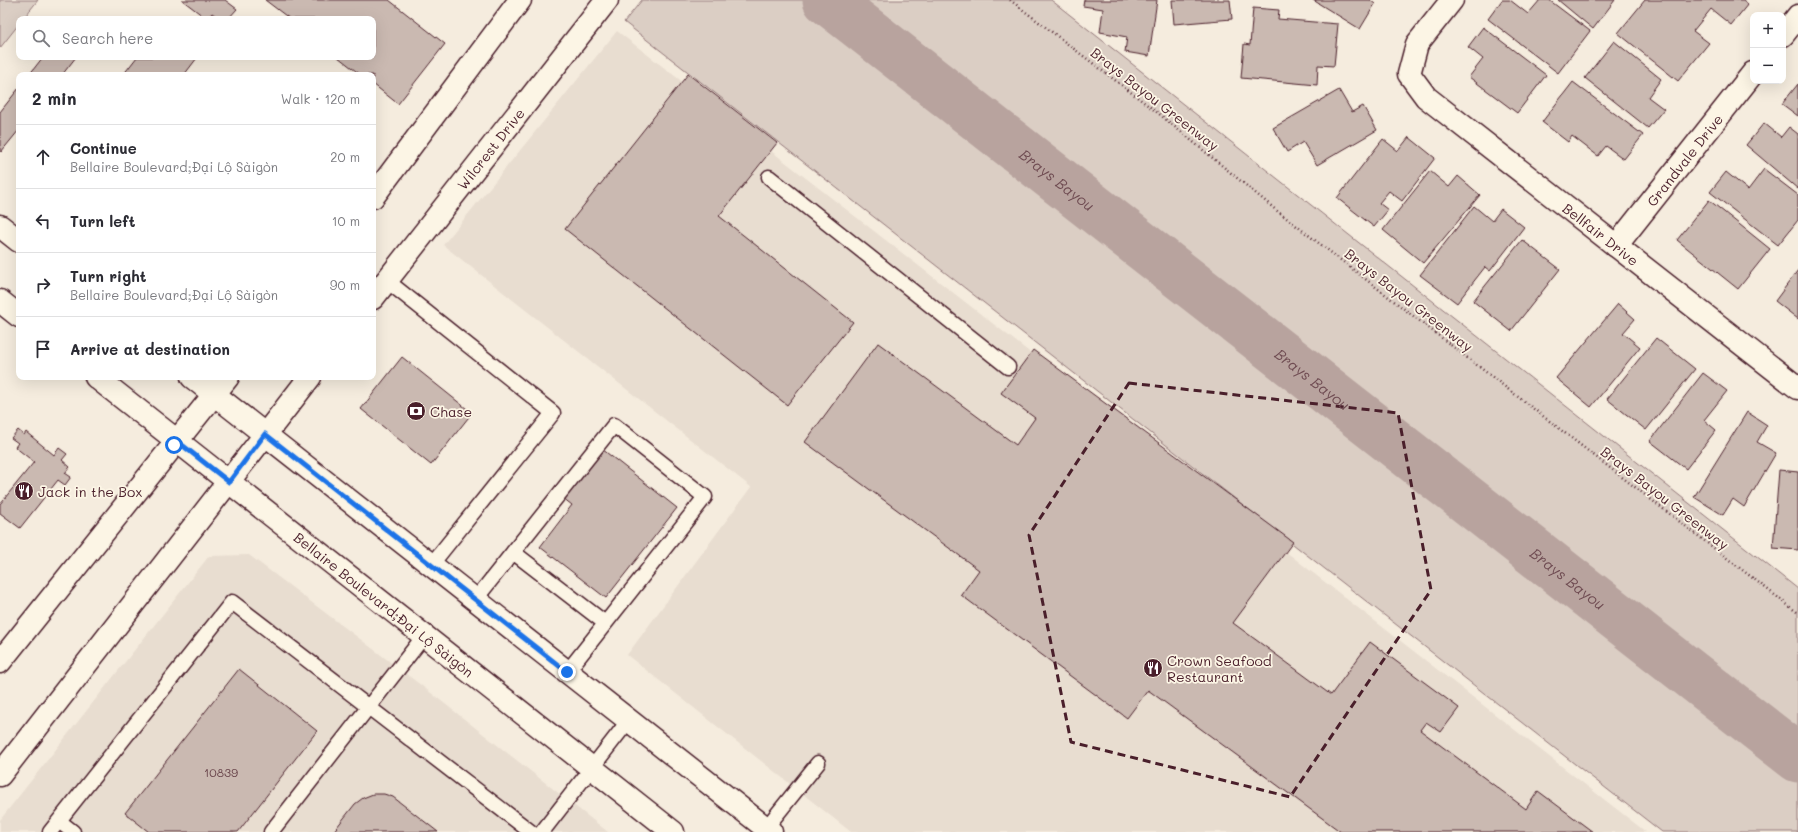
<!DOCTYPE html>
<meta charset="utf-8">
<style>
:root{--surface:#fff;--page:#f7f7f7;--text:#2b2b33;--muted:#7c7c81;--line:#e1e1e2}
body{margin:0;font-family:Mali,sans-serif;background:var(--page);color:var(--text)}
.controls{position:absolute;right:12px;top:12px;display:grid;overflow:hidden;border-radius:8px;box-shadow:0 4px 16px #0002}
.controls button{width:36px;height:36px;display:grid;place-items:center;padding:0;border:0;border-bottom:1px solid var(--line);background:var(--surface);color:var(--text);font:20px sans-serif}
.stop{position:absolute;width:12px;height:12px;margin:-9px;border:3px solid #1a73e8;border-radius:50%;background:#fff}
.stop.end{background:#1a73e8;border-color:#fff;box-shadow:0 1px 4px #0008}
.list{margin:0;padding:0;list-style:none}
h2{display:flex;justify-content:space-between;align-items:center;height:52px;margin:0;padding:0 16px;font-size:17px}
h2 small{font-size:13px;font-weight:400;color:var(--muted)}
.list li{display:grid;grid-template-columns:26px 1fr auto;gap:12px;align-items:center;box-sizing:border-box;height:64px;padding:0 16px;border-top:1px solid var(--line)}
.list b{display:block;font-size:15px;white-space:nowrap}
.list p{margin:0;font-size:13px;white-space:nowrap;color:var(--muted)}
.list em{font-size:13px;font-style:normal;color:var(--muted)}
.icon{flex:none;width:22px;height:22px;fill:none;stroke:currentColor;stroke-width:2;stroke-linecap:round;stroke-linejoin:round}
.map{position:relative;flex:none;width:1798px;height:832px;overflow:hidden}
.search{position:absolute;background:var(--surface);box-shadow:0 4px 16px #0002;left:16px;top:16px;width:360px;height:44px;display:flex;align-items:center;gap:10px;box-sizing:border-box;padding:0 14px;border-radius:8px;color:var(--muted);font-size:15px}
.panel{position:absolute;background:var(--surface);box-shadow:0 4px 16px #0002;left:16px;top:72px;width:360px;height:308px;border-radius:8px}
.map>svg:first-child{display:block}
.built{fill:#e8ddd0}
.grass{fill:#dbcec4;stroke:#927678}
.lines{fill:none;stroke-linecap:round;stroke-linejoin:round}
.river{stroke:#b8a39e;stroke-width:49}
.building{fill:#cab9b1;stroke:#4a1f2b}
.lane-casing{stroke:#4a1f2b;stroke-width:17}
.street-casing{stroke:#4a1f2b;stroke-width:25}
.secondary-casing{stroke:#4a1f2b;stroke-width:25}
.primary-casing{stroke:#4a1f2b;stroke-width:25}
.path{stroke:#4a1f2b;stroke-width:2.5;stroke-dasharray:1 3;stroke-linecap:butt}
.lane{stroke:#fcf5e5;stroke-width:14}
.street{stroke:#fcf5e5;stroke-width:22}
.secondary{stroke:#fcf5e5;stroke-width:22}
.primary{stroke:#fcf5e5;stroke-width:22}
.route{stroke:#1a73e8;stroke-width:5}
.marked{fill:none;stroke:#4a1f2b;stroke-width:3;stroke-dasharray:8 5;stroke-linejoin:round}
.labels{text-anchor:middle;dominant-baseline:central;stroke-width:3.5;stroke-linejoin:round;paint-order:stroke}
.number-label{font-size:12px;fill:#6a464c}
.street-label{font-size:14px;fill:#4a1f2b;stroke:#fcf5e5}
.poi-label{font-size:14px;fill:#4a1f2b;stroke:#fcf5e5;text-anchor:start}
.water-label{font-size:15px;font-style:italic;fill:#704d53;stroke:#fcf5e5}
</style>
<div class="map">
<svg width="1798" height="832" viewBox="0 0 1798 832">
<rect width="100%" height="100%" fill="#f5ecde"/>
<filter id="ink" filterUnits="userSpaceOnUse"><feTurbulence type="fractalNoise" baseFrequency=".025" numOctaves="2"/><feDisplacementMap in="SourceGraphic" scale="8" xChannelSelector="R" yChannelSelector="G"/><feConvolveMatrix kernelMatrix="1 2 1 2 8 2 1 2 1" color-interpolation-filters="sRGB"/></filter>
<g filter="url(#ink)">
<!-- built -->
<path class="built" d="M617,31l1029,801h-795l-224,-177 124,-168 -308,-242z
M249,555l177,134 182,143h-608v-12l209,-264z"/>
<!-- grass -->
<path class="grass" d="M0,0h38l-15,19h-4v5l-19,24z
M642,0h409l747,589v243h-136l-1038,-810z"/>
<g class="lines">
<!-- river -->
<path class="river" id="s1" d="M827,0l971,758"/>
</g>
<!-- building -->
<path class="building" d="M182,0h43l12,9 -9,10h-8l-8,-6 -5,6z
M265,0h124l56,44 -47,60 -25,-20v-9h-12l-23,-18h35v-38h-83z
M1084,0h73l-8,56 -24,-4 2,-15 -27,-5 3,-23 -20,-3z
M1172,0h58l2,19 -58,5z
M1313,0h57l5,4 -15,25z
M1502,0h8l18,14 12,-14h9l41,31 -32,42 -70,-54z
M1558,0h57l-22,29z
M1645,0h98l5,4 -17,21 -20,-16 -18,22 16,12 -31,38 -60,-48z
M1253,8l26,2 -1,9 60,5 -4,42 -16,-1 -1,20 -76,-7 3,-34 6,1z
M1483,27l63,48 -29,38 -48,-36 14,-18 -15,-12z
M1614,41l47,38 -13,18 16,12 -16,19 -63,-50z
M43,57h33l-14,18h-33z
M137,57h60v1l-13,17h-61z
M688,74l89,69 -58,73 134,106 -66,83 -222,-176z
M1573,82l70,53 -19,24 -18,-13 -8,10 -26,-20 -4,6 -26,-20z
M1798,84v32l-16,-12z
M19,88v42l-18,22 -1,-1v-39z
M1339,90l13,22 11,-6 14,24 -60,35 -14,-23 -16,10 -14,-24z
M1764,123l17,14 8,-10 9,7v55l-52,-44z
M1409,137l26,21 -33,43 -13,-10 -10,12 9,7 -14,17 -37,-29 46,-59 15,12z
M1764,169l34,26v25l-20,25 -68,-53 16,-20 22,18z
M1430,171l19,16 9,-11 22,19 -57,68 -40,-33z
M1709,200l61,49 -32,40 -61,-49z
M1474,206l18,15 9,-12 23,18 -34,44 -5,-4 -28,36 -37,-28z
M1522,240l38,29 -49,62 -38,-30z
M1798,270v49l-23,-18z
M1618,304l17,15 -12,14 17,14 -49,60 -35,-29z
M1656,338l39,31 -49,61 -39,-31z
M878,343l138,102 19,-27 -34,-25 32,-43 260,192 -60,81 98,72 39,-53 89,66 -18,24 -15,-10 -6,8 106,79 12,-18 55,41h-252l-193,-142 -21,28 -166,-123 18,-25 -174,-128z
M402,357l70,56 -41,52 -70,-56z
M1703,373l24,18 -23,29 12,10 -30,39 -36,-28z
M1747,412l20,13 -10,17 19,11 -32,54 -11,-8 -10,16 -29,-18z
M18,430l6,5 2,-3 28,23 5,-7 8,6 -5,6 8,7 -5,6 6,4 -6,8 -7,-5 -38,48 -20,-15v-9l34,-42 -19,-15 3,-4 -7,-5z
M602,449l75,59 -71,90 -66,-51 32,-42 -9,-7z
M1779,470l19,2v78l-25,-2z
M239,669l78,62 -79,101h-89l-24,-19z
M373,794h11l9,3 45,35h-105l22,-28 8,-6z"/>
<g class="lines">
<!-- lane casing -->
<g class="lane-casing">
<path id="lane" d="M769,177l239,190
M386,280l167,133 -122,152
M513,552l92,71
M475,600l139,-175 91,72 -138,175
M59,821l14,11
M766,828l52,-65
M50,832l182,-230 299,230
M271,832l153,-196
M542,832l87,-112"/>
</g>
<!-- street casing -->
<g class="street-casing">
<g id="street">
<path id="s2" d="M1452,0l-35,44 -8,30 17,23 372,291"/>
<path d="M1783,35l15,-19"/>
<path id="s3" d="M1616,246l137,-173"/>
</g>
</g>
<!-- secondary casing -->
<g class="secondary-casing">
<g id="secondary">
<path d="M373,197l147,-197"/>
<path id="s4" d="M373,298l234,-298"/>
<path d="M0,662l228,-285"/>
<path d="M0,775l310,-398"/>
</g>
</g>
<!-- primary casing -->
<g class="primary-casing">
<g id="primary">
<path d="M0,226l19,15"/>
<path d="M0,301l19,15"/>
<path id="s5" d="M96,377l577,455"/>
<path d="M192,377l579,455"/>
</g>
</g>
<!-- path -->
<path class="path" d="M1010,0l148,113 118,97 522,403"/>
<!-- lane -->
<use href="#lane" class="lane"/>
<!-- street -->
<use href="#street" class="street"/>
<!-- secondary -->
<use href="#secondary" class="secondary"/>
<!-- primary -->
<use href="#primary" class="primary"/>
</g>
</g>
<g class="lines" filter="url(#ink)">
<!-- route -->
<path class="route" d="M174,445l3,-4 52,41 36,-48 302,238"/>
</g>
<!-- marked area -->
<path class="marked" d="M1129,383l269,30 33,177 -141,207 -219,-55 -42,-207z"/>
<!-- icons -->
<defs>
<g id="bank-disc" transform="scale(1)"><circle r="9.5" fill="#4a1f2b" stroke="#fcf5e5"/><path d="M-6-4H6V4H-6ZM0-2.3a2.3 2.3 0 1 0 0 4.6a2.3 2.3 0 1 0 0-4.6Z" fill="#fff"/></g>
<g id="restaurant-disc" transform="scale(1)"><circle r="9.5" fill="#4a1f2b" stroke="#fcf5e5"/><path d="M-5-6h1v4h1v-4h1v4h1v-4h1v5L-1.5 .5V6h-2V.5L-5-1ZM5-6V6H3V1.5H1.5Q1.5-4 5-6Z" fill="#fff"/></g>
</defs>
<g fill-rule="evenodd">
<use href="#bank-disc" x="416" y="411"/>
<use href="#restaurant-disc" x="24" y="491"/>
<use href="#restaurant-disc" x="1153" y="668"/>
</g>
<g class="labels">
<!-- number labels -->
<g class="number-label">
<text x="221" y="772">10839</text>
</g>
<!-- street labels -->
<g class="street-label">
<text transform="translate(1155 99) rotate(38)">Brays Bayou Greenway</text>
<text stroke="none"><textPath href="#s4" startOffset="190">Wilcrest Drive</textPath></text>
<text stroke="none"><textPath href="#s3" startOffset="110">Grandvale Drive</textPath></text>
<text stroke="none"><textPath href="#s2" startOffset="338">Bellfair Drive</textPath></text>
<text transform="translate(1409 300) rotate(38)">Brays Bayou Greenway</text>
<text transform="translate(1665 498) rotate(38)">Brays Bayou Greenway</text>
<text stroke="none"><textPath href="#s5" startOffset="367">Bellaire Boulevard;Đại Lộ Sàigòn</textPath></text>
</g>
<!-- poi labels -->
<g class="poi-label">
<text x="430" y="411">Chase</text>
<text x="38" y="491">Jack in the Box</text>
<text x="1167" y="660">Crown Seafood<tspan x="1167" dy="16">Restaurant</tspan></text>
</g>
<!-- water labels -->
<g class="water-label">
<text stroke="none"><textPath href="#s1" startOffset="292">Brays Bayou</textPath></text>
<text stroke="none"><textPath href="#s1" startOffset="616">Brays Bayou</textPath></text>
<text stroke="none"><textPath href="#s1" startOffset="940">Brays Bayou</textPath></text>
</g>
</g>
</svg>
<div class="controls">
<button>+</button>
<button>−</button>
</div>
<div class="stop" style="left:174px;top:445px"></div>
<div class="stop end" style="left:567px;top:672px"></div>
<div class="search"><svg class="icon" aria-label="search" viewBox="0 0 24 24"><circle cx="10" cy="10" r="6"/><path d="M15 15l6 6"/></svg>Search here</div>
<section class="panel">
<h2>2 min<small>Walk · 120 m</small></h2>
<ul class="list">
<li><svg class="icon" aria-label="ahead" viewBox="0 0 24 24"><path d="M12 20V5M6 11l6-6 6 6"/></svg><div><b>Continue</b><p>Bellaire Boulevard;Đại Lộ Sàigòn</p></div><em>20 m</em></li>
<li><svg class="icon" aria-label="left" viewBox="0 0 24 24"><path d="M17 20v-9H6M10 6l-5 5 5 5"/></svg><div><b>Turn left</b></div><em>10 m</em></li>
<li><svg class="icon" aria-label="right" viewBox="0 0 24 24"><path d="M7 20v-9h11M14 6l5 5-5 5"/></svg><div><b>Turn right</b><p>Bellaire Boulevard;Đại Lộ Sàigòn</p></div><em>90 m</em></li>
<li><svg class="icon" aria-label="arrive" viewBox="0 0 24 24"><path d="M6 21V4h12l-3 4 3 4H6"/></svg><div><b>Arrive at destination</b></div></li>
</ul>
</section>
</div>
